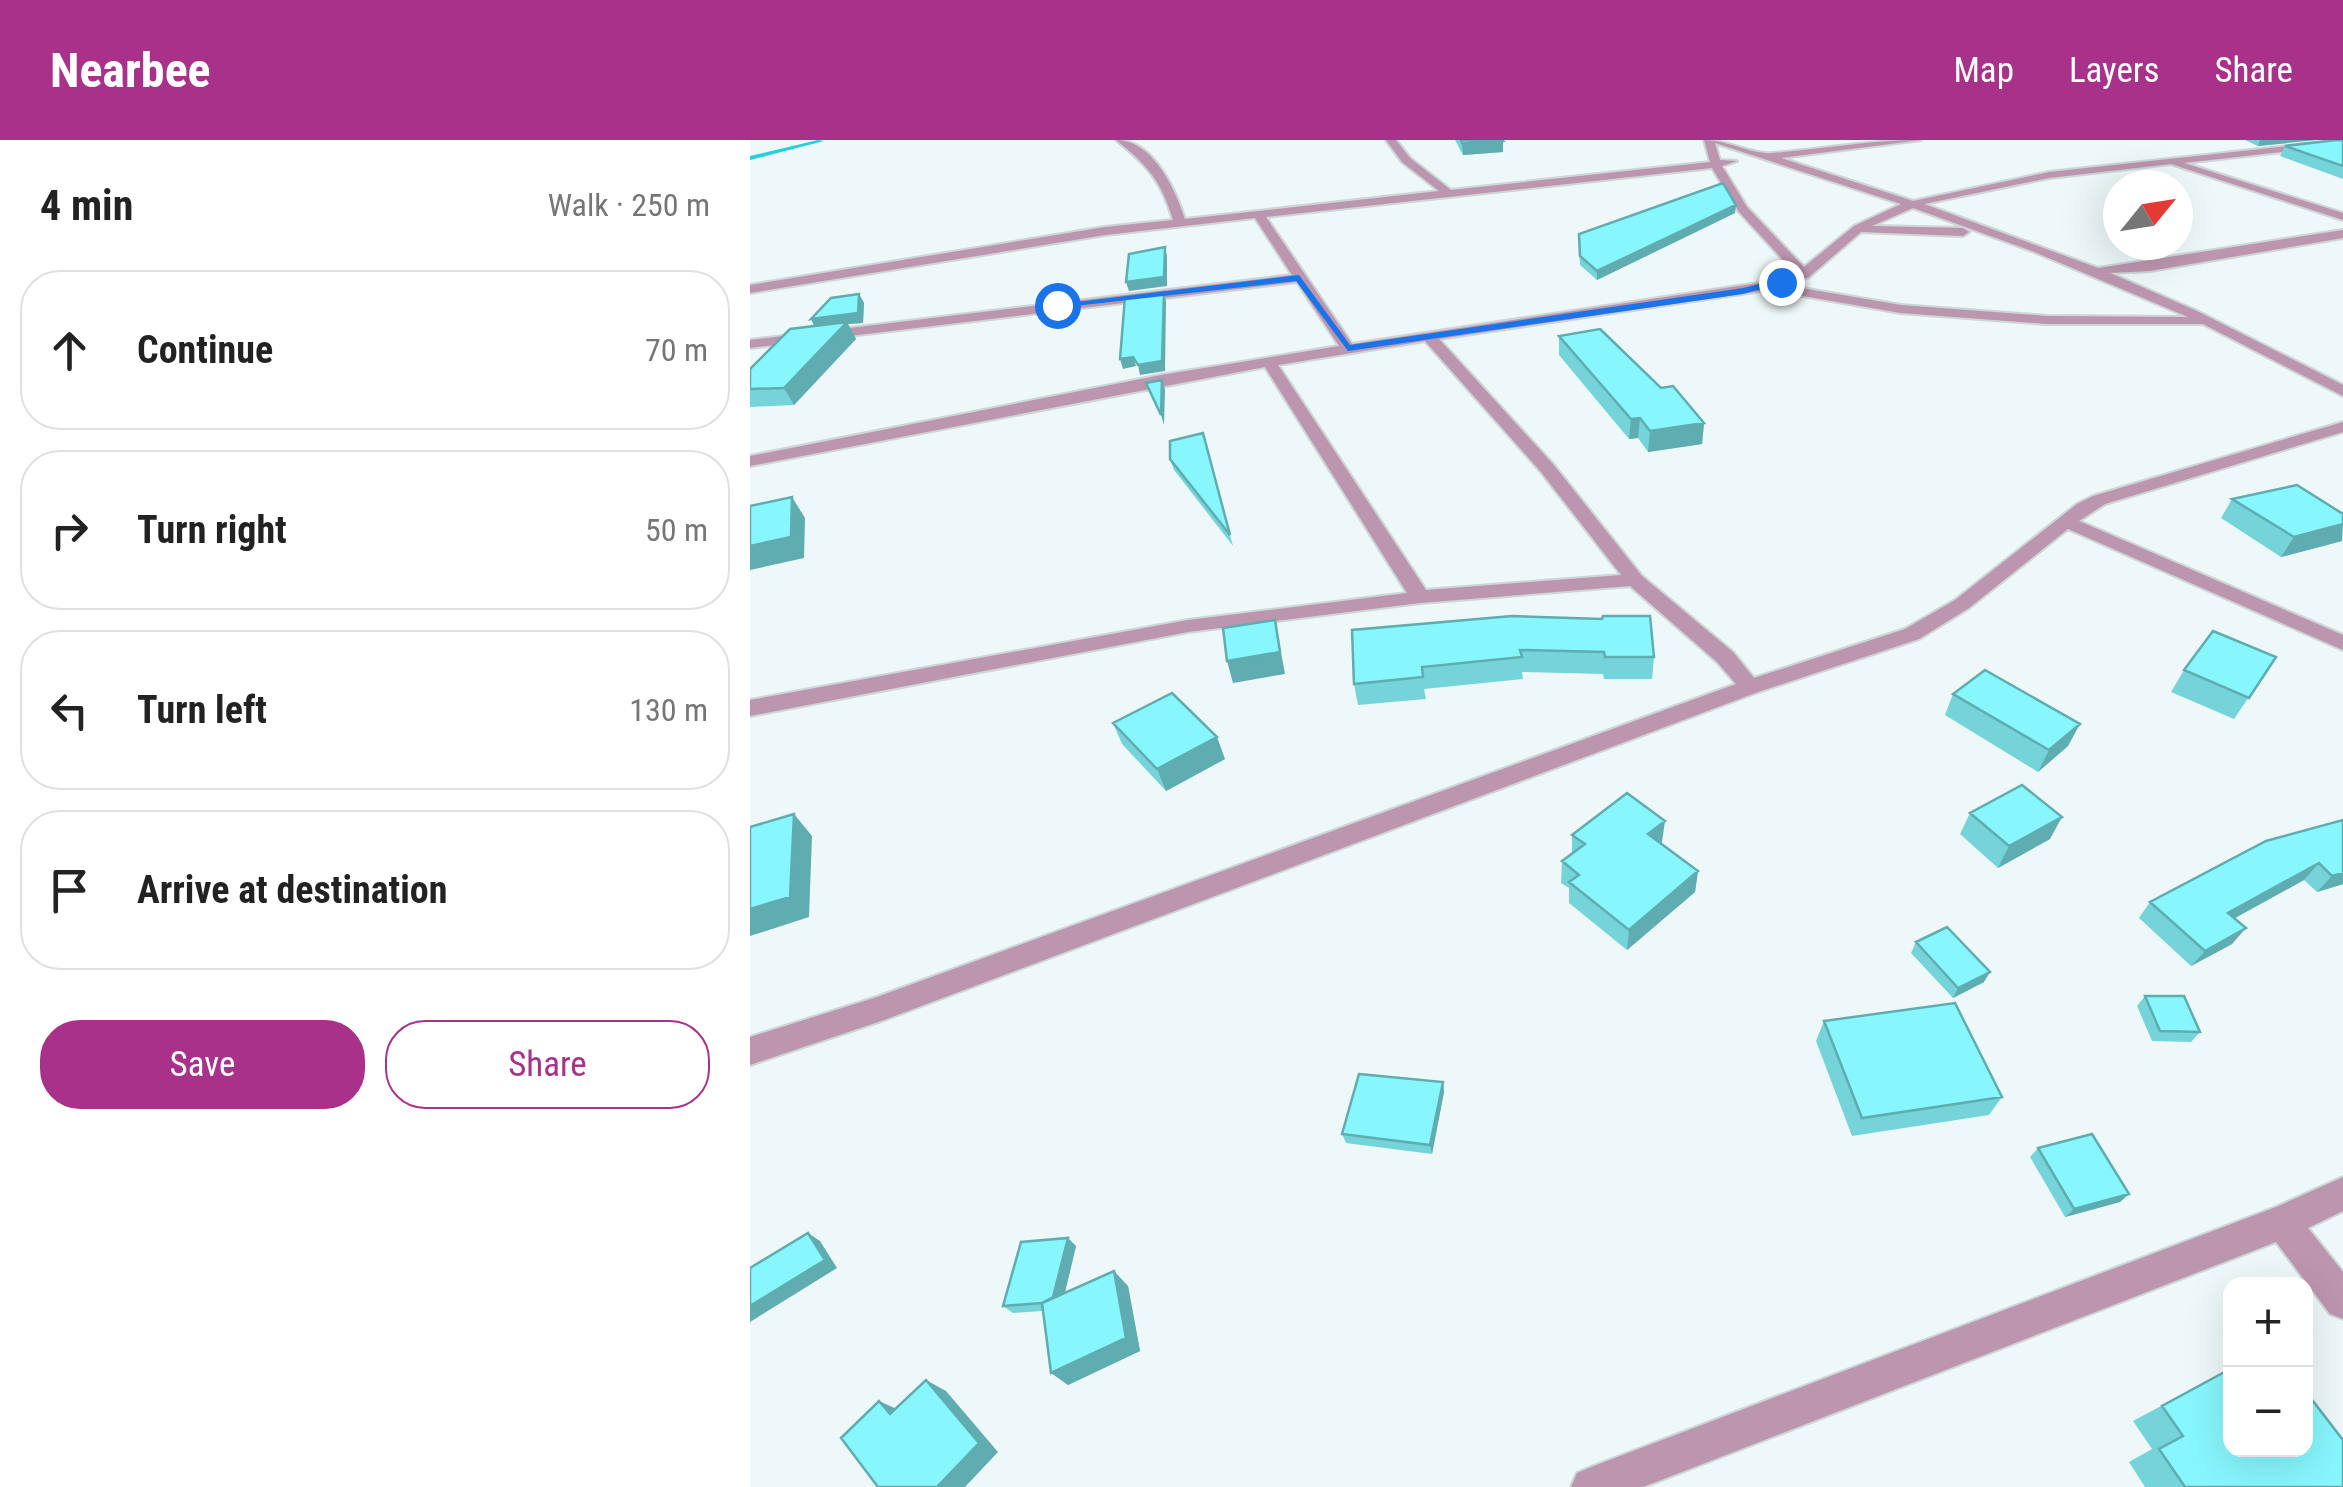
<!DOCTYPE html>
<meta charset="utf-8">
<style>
:root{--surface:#fff;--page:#f2f2f2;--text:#222;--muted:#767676;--line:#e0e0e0;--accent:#a8328a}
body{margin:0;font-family:"Roboto Condensed",sans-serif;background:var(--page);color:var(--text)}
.controls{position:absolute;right:30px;bottom:30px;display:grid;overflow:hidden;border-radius:20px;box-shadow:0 10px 40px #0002}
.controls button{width:90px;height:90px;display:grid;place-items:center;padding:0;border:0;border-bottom:2px solid var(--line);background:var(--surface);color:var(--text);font:50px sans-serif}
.compass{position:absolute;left:1353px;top:30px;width:90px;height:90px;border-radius:50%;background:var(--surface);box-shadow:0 10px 40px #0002;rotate:60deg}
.stop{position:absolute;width:30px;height:30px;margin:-22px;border:8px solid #1a73e8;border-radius:50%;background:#fff}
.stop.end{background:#1a73e8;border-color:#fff;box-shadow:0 2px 10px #0008}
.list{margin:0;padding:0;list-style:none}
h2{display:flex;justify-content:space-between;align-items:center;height:130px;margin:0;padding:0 40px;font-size:42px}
h2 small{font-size:32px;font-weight:400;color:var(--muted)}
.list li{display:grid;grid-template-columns:65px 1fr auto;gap:30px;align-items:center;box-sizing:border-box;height:160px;margin:0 20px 20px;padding:0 20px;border:2px solid var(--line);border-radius:40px}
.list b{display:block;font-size:38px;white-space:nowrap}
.list em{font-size:32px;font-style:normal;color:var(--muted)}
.actions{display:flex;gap:20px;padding:30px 40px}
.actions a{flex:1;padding:22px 0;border:2px solid var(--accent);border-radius:40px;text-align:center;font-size:35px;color:var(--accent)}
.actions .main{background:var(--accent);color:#fff}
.icon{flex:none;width:55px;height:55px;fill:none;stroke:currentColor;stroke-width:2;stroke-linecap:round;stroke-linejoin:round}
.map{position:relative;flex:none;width:1593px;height:1347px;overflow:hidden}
header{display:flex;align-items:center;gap:60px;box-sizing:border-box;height:140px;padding:0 50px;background:var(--accent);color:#fff}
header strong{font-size:48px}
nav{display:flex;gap:55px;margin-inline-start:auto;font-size:35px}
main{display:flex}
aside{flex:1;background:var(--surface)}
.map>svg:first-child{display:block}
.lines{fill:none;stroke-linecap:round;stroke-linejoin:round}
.stream{fill:#27d0d9;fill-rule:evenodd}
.minor-casing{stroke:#cdd5d6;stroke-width:4}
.minor{fill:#bc95ae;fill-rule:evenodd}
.wall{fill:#75d4da}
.shaded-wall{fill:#5facb1}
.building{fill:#88f6fd;stroke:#5facb1;stroke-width:2.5}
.route{fill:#1a73e8}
</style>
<header>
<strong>Nearbee</strong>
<nav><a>Map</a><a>Layers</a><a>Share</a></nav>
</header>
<main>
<aside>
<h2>4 min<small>Walk · 250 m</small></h2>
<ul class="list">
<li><svg class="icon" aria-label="ahead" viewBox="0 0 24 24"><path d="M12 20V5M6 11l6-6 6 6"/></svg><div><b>Continue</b></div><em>70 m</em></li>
<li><svg class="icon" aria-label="right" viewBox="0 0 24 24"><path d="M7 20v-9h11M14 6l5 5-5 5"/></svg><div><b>Turn right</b></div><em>50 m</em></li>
<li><svg class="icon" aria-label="left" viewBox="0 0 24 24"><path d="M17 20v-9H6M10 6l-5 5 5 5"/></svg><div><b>Turn left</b></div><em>130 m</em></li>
<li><svg class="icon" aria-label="arrive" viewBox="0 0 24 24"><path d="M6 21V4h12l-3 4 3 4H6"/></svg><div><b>Arrive at destination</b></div></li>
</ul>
<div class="actions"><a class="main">Save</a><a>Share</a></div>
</aside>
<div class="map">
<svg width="1593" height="1347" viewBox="0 0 1593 1347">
<rect width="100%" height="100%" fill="#eef8f9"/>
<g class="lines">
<!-- stream -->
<path class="stream" d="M68,0l6,1 -74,19v-4z"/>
<!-- minor casing -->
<g class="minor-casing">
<path id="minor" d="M366,0c37,0 59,49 69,79l254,-28 -37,-29 -16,-22h10l14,18 41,32 259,-28 -6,-22c23,0 50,15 68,13 50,-4 99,-13 149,-13l-140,18 132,43 136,-29 294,-32v5l-159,18 159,50v7l-172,-56 -122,14 -125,26 174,64 245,-38v8l-193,33 -40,2 87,38 146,74v11l-140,-72h-156l-146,-11 -133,-23 -329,49 114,125 89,112 91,76 21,26 151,-49 50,-29 122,-96 16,-8 250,-74v10l-238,72 -26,17 264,114v15l-275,-121 -99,79 -50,31 -161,53 -874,328 -134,45v-28l124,-39 862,-314 -19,-22 -87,-76 -210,17 -232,29 -438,84v-16l438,-80 219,-27 -142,-226 -515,99v-10l411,-81 178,-29 -42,-64 -547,66v-8l542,-65 -37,-57 -150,17 -355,58v-8l355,-58 68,-7c-12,-40 -25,-54 -57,-80zM965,3l186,61 -47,22 -50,41 -57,-60 -25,-41 15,-5 -17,-1zM962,28l27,44 56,61 -30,9 -413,62 -86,-127zM1163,68l119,43 156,66 -141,-1 -146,-11 -117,-20 25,-8 52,-45 102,4 6,-4 -6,-4 -91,-2zM675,201l116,131 80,103 -195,15 -148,-225z
M1593,1037v34l-35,17 35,44v47l-13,-5 -54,-72 -633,245h-72l6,-14 14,-6 685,-260z"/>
</g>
<!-- minor -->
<use href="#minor" class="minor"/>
</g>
<!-- wall -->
<path class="wall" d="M705,0h47l1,12 -40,3z
M1495,0h71l-58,6z
M1593,0v39l-63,-23 5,-10z
M985,73l-138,67 -17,-15 -1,-22z
M109,154l5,9 -1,20 -15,1 8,15 -62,66 -44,2v-38z
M809,196l102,52 43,35 -2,21 -54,8 -10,-14 -9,1 -70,-84z
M453,293l30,113 -59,-76 -4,-11z
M1482,359l110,42 -61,16 -60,-39z
M602,490l302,27 -2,22h-48l-1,-5 -81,-2 1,7 -99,10 2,10 -68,6 -4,-21z
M1526,517l-42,62 -63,-27 13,-22z
M1203,554l115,52 -30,26 -93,-57z
M363,583l112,36 -59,32 -44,-47z
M1220,673l80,26 -52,29 -38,-34z
M1593,680v64l-26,8 -13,-12 -69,38 -3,26 -41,22 -52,-48 11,-16z
M822,695l90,7 -1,1 37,28 -3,21 -68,58 -58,-47v-15l-8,-5 1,-22 10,-7z
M1166,802l68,40 -31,16 -42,-45z
M1395,856l55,36 -9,10 -39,-1 -15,-35z
M1074,881l178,76 -13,18 -137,21 -36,-95z
M693,942l1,10 -12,62 -86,-11 -4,-9z
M1288,1008l91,46 -9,8 -55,15 -35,-60z
M326,1106l-11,46 63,-6 12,65 -72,34 -25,-74 -30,2 -10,-7z
M1480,1229v81l113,37h-198l-16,-25 23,-13 -19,-28z"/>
<!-- shaded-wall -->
<path class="shaded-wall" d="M1510,0h56l-58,6z
M753,1v11l-40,3 -1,-12z
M986,65l-1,8 -138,67v-9z
M415,107l2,9v30l-38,5 -3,-9z
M414,152l2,10 -1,69 -25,4 -2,-10z
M109,154l5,9 -1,20 -15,1 8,15 -62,66 -10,-17 31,-60 -4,-9z
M383,217l3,9 -13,3 -3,-10z
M412,240l3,10 -1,35 -3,-10z
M890,278l-2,20 -9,1 2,-20z
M954,283l-2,21 -54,8 2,-21z
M42,357l13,21 -1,40 -54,12v-24z
M1593,384l-1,17 -61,16 13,-20z
M525,480l10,54 -52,9 -6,-22z
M1330,584l-12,22 -30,26 11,-22z
M467,597l8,22 -59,32 -9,-22z
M44,674l18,22 -3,81 -59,19v-27z
M1312,677l-12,22 -52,29 11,-22z
M915,681l-3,21 -16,13 2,-21z
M1569,723l-15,17 -89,49 13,-16z
M948,731l-3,21 -68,58 2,-20z
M1593,733v11l-26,8 15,-16z
M1496,788l-14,16 -41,22 14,-15z
M1240,832l-6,10 -31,16 5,-10z
M693,942l1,10 -12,62 -2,-9z
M1379,1054l-9,8 -55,15 9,-8z
M58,1093l12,8 17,27 -87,54v-16z
M318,1098l8,8 -15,63 -9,-7z
M364,1131l14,15 12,65 -72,34 -17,-12z
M176,1240l20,11 52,61 -33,35h-28z
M129,1261l22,10 -11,3z"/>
<!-- building -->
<path class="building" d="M711,0h41l1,1 -41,2z
M1586,0h7v26l-58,-20z
M973,43l13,22 -139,66 -17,-15 -1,-22z
M415,107l-1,30 -38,5 3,-28z
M414,152l-2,69 -24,4 -5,-8 -13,2 5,-62z
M109,154l-1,19 -47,6 20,-21z
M97,182l-63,66 -34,1v-20l40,-40z
M850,189l61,59 12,-2 31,37 -54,8 -10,-13 -9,1 -72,-83z
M412,240l-1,35 -15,-32z
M453,293l27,102 -60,-76v-18z
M1547,345l46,29v10l-49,13 -62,-38z
M42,357l-1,40 -41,9v-40z
M762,476l90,3 1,-3h47l4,41h-49l-1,-5 -84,-2 2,7 -100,10 1,10 -69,7 -2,-54z
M525,480l5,32 -53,9 -4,-33z
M1463,491l63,26 -27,41 -65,-28z
M1235,530l95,54 -31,26 -96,-56z
M422,553l45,44 -60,32 -44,-46z
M1272,645l40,32 -53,29 -39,-33z
M877,653l38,28 -17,13 50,37 -69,59 -60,-48 10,-7 -17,-14 23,-17 -13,-9z
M44,674l-4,83 -40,12v-82z
M1593,680v53l-11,3 -13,-13 -91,50 18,15 -41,23 -55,-49 116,-61z
M1197,787l43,45 -32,16 -42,-46z
M1395,856h39l16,36 -40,-1z
M1205,863l47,94 -140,21 -38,-97z
M609,934l84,8 -13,63 -88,-11z
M1342,994l37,60 -55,15 -36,-61z
M58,1093l17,27 -75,46v-38z
M318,1098l-15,59 -11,6 -39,3 18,-64z
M364,1131l12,67 -75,35 -9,-70z
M1480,1229v81h76v-58l37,48v47h-158l-26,-38 24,-13 -21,-30z
M176,1240l53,63 -42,44h-59l-37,-49 38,-37 11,13z"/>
<!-- route -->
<path class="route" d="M549,135l51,70 393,-57 38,-9 4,3 -42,12 -395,57 -52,-70 -239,27 -5,-3z"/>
</svg>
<div class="controls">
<button>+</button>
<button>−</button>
</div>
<svg class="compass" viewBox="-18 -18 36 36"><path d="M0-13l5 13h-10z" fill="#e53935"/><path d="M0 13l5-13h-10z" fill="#767676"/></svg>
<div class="stop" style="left:307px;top:165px"></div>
<div class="stop end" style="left:1031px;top:142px"></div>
</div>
</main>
